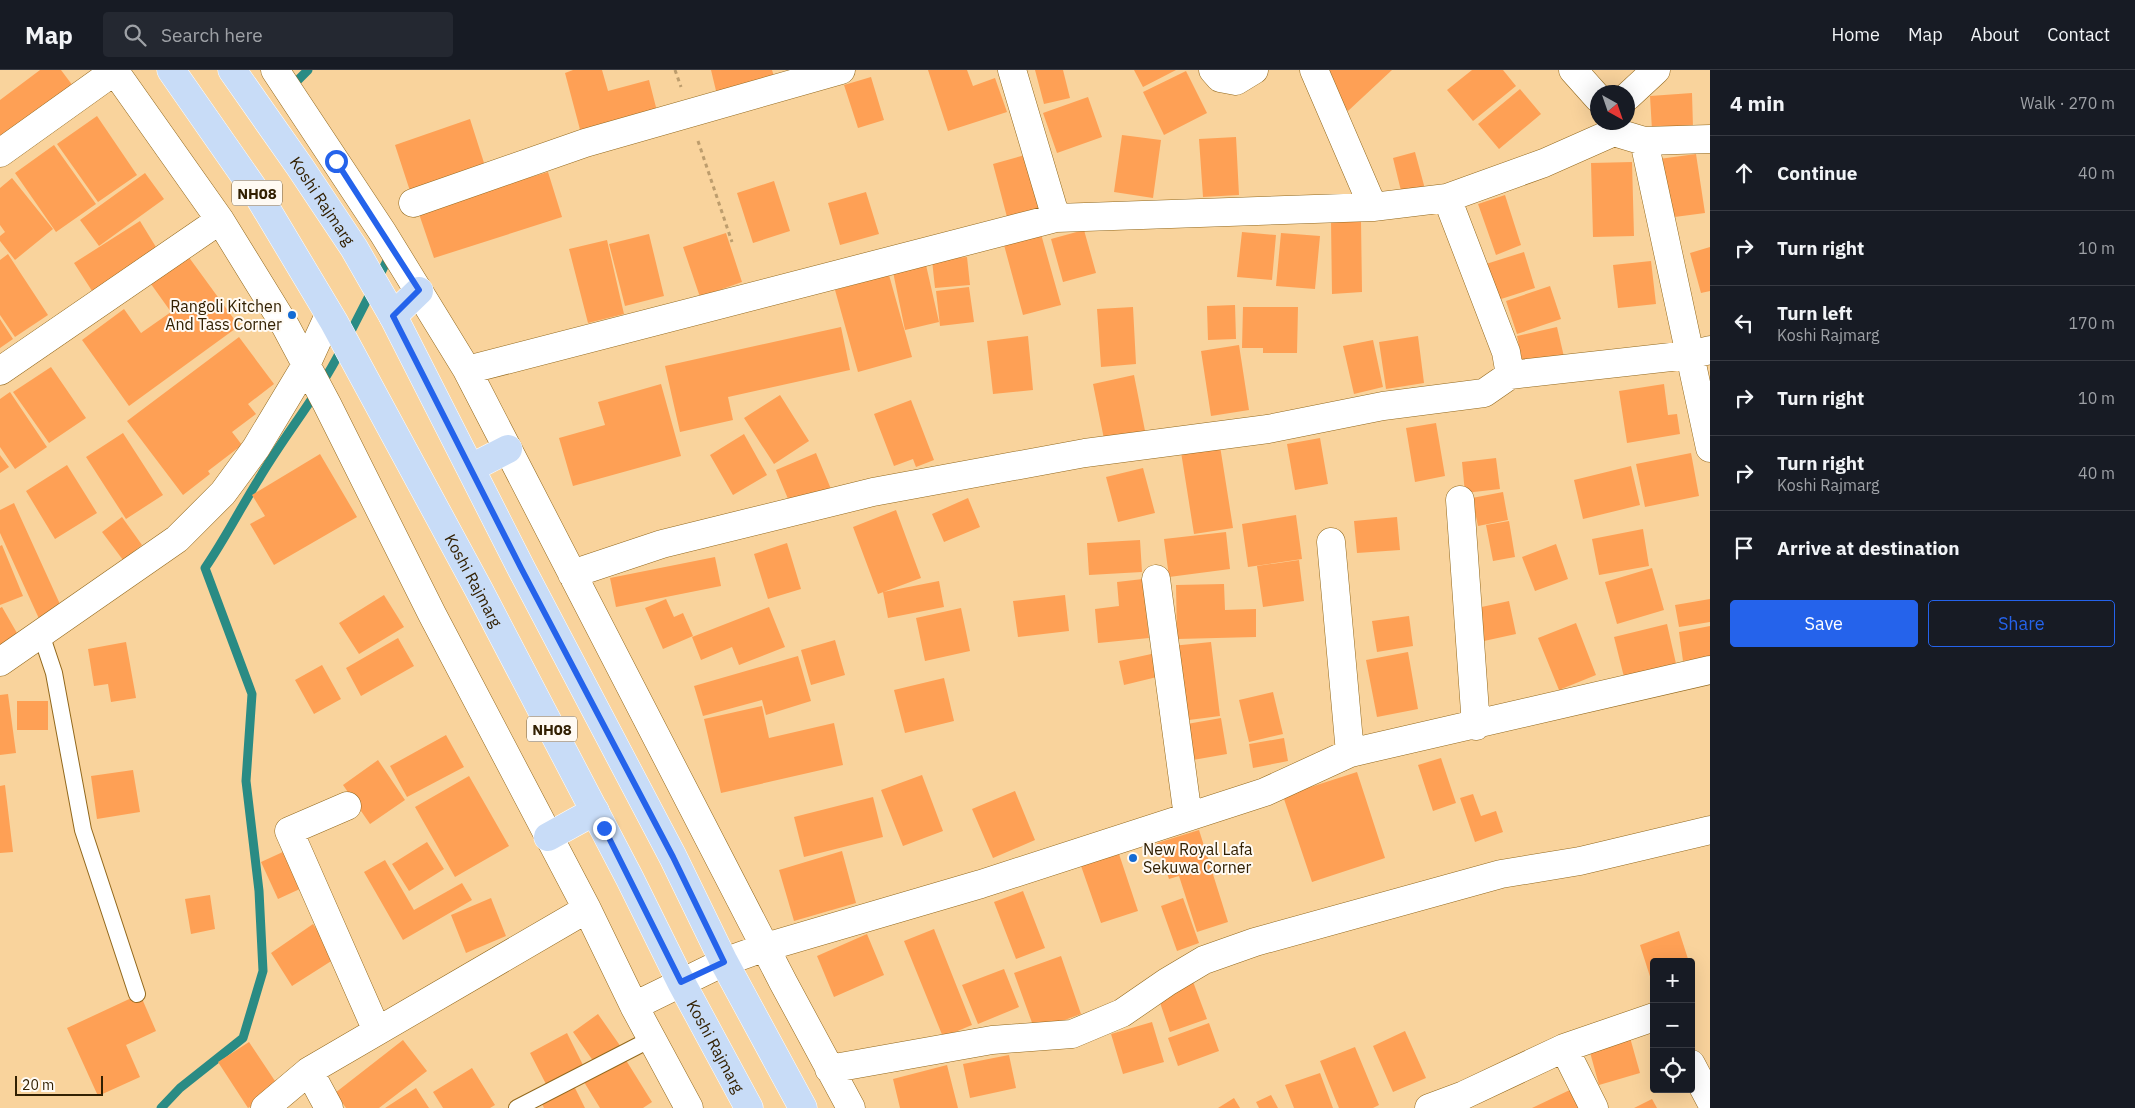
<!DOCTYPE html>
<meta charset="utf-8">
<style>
:root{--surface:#171b24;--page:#242831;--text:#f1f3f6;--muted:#9ea1a6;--line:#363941;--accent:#2563eb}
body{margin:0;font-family:"IBM Plex Sans",sans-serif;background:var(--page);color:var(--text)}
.controls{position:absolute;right:15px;bottom:15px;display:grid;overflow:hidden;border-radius:5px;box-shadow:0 5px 20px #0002}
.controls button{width:45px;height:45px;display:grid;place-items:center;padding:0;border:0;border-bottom:1px solid var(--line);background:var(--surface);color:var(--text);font:25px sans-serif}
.compass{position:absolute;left:1590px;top:15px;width:45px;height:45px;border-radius:50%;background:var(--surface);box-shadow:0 5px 20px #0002;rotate:140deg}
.scale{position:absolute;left:15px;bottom:12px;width:88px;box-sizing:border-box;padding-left:5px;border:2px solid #322002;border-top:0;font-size:14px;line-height:18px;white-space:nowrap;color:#322002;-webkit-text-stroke:4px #fffaf3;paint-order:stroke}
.stop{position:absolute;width:15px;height:15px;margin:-11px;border:4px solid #2563eb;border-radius:50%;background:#fff}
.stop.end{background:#2563eb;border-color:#fff;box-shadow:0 1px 5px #0008}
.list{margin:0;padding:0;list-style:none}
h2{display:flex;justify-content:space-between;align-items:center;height:65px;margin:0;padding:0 20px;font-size:21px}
h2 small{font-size:16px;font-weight:400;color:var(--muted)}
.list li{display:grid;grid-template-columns:32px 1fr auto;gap:15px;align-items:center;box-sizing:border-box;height:75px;padding:0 20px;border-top:1px solid var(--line)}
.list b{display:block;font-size:19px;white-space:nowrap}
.list p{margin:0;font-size:16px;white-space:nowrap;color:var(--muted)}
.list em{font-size:16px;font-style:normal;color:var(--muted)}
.actions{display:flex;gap:10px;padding:15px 20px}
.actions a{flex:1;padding:11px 0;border:1px solid var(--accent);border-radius:5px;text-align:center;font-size:18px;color:var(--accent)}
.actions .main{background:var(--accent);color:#fff}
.icon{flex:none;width:28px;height:28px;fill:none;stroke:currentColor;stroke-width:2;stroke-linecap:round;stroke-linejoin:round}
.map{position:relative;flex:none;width:1710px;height:1038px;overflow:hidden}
header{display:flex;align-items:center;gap:30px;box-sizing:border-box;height:70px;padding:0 25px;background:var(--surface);border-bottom:1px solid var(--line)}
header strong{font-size:24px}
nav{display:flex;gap:28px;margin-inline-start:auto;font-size:18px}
.search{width:350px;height:45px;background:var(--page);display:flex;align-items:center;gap:12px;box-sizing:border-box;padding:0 18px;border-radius:5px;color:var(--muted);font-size:19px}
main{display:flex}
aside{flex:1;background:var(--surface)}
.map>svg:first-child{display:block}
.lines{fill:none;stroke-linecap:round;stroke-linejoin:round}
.stream{stroke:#2a8b84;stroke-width:9}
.building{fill:#fea055}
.service-casing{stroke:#92681c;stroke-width:18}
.minor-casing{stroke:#92681c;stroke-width:29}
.primary-casing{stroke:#fff;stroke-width:29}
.path{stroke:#bd9d6d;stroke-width:3;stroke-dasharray:4 4;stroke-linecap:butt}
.service{stroke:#fff;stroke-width:16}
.minor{stroke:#fff;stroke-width:28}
.primary{stroke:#c8dcf7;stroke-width:28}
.route{stroke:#2563eb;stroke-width:6}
.poi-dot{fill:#136ad3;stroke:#fffaf3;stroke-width:2}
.labels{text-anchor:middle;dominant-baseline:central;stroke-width:4;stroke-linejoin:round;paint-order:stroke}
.shield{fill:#fffaf3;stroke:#70614a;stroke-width:1}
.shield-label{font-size:15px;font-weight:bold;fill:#322002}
.street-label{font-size:16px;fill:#322002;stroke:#fffaf3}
.poi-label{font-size:16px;fill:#322002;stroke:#fffaf3;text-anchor:end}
</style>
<header>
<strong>Map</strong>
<div class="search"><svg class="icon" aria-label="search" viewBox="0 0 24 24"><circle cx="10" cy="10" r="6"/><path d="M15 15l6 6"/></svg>Search here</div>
<nav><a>Home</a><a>Map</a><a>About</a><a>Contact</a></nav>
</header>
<main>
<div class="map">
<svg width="1710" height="1038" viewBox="0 0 1710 1038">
<rect width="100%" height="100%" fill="#f9d39c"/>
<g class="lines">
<!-- stream -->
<path class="stream" d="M292,19l4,-7 12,-12
M348,267l42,-82
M161,1038l19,-20 63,-50 20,-67 -4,-80 -13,-110 6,-87 -47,-126c20,-29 36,-61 55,-91 26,-44 59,-83 82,-129"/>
</g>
<!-- building -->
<path class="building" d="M40,0h21l15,20 -76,58v-48z
M573,0h29l6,21 41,-11 9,35 -76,22 -17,-64z
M711,0h61l4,13 -58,16z
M928,0h39l6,16 22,-8 12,34 -59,19z
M1035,0h28l7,28 -26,6z
M1134,0h42l-33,17z
M1328,0h64l-44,41 -29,-33z
M1472,0h31l13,16 -43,35 -26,-31z
M1186,1l21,42 -43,22 -21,-43z
M871,7l13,43 -26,8 -14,-43z
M1520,19l21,25 -42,35 -21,-25z
M1692,23l1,35 -41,2 -2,-34z
M1088,27l14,40 -45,16 -14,-40z
M97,46l40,59 -39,27 -41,-58z
M470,49l15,47 -75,25 -15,-46z
M1122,65l39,5 -8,58 -39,-6z
M1236,67l3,58 -36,2 -4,-58z
M54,75l42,59 -40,28 -41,-59z
M1415,82l10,37 -23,6 -9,-37z
M1032,83l14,53 -39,11 -14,-53z
M1696,84l9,59 -38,5 -8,-59z
M1632,92l2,74 -41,1 -2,-74z
M548,102l14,45 -128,41 -16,-47z
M145,103l19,26 -65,47 -19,-26z
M12,108l41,51 -38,31 -15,-19v-5l5,-4 -5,-7v-37z
M774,111l16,50 -37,12 -16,-50z
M866,122l13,42 -39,11 -12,-42z
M1505,125l16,50 -25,10 -18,-51z
M140,151l19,31 -65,42 -20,-31z
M1331,151h30l1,71 -30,2z
M1084,160l12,43 -33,9 -12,-43z
M1242,162l34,3 -4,45 -35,-3z
M726,163l16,49 -42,15 -17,-50z
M1281,163l39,3 -5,53 -39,-3z
M649,164l15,62 -39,10 -16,-62z
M1041,164l20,71 -38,10 -19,-70z
M607,170l17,74 -36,9 -19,-74z
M1710,177v44l-9,2 -11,-40z
M1524,182l11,36 -37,12 -12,-36z
M8,184l40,61 -33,22 -15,-22v-55z
M188,186l51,70 -110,80 -47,-66 42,-31 17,24 30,-21 -20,-28z
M967,187l3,28 -35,3 -3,-28z
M1651,191l5,43 -38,4 -5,-43z
M926,195l13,57 -34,8 -12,-58z
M889,205l23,82 -54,15 -23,-82z
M1550,216l11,33 -44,15 -11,-33z
M969,217l5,35 -34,4 -4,-35z
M1235,235l1,34 -28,1 -1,-34z
M1133,237l3,57 -35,3 -4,-58z
M1243,237h55l-1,46h-34v-5h-21z
M0,249l13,20 -13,9z
M841,257l9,43 -122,27 5,23 -53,12 -15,-66z
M1557,257l8,34 -41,9 -7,-34z
M1028,266l5,54 -40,4 -6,-53z
M1418,266l6,47 -38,6 -7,-47z
M239,267l35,47 -26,20 8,10 -24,18 10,13 -34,26 2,3 -27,21 -56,-74z
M1373,270l10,47 -29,7 -11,-48z
M1239,275l10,65 -38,6 -10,-65z
M51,297l35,51 -37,25 -36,-51z
M1134,305l12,61 -41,8 -12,-60z
M661,314l20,72 -108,30 -14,-48 46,-13 -7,-23z
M1664,314l4,31 9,-1 3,20 -53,9 -8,-52z
M10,322l37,55 -32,22 -15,-22v-48z
M780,325l29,46 -35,23 -30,-46z
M911,330l23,60 -18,7 -3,-8 -19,7 -20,-52z
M1436,353l9,53 -30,6 -9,-54z
M123,363l40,62 -37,24 -40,-62z
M744,364l23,41 -34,20 -23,-40z
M1320,368l8,46 -33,6 -8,-46z
M1220,376l13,82 -39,6 -13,-82z
M816,383l15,36 -40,17 -15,-36z
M1691,383l8,43 -54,11 -9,-43z
M320,384l37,63 -83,48 -24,-41 15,-8 -13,-21z
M0,385l9,12 -9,6z
M1496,388l4,31 -35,4 -3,-31z
M67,395l30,48 -42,26 -29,-48z
M1631,396l9,39 -57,14 -9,-39z
M1143,398l12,45 -37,9 -12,-45z
M1503,422l5,28 -30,6 -6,-28z
M968,428l12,29 -36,15 -12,-28z
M14,433l50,110 -23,10 -41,-90v-23z
M896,440l25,68 -43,16 -25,-67z
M1296,445l6,44 -54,8 -6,-43z
M122,447l20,28 -19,15 -21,-28z
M1397,447l3,33 -43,3 -3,-32z
M1509,451l6,36 -22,4 -7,-36z
M1643,459l6,37 -50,9 -7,-36z
M1226,462l4,37 -61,8 -5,-38z
M1140,470l2,32 -53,3 -2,-32z
M787,473l14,46 -33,10 -14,-45z
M1556,474l12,35 -33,12 -13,-34z
M2,475l21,51 -23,9v-59z
M715,487l6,29 -105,21 -6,-29z
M1299,490l5,41 -41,6 -6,-41z
M1652,498l12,42 -47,14 -12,-42z
M1143,509l6,59 -51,5 -3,-34 24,-3 -2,-24z
M939,511l5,26 -56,11 -5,-26z
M1224,514l1,26 31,-1v28l-79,2 -1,-54z
M384,525l20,32 -45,27 -20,-31z
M1065,525l4,36 -51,6 -5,-36z
M666,529l8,18 9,-4 10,23 -30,13 -18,-41z
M1710,529v23l-31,5 -4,-22z
M1509,531l7,33 -32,7 -7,-33z
M2,537l19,33 -21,13v-45z
M769,537l16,40 -46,18 -7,-18 -31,13 -9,-23z
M961,538l9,43 -45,10 -9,-43z
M1409,546l4,30 -36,6 -5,-31z
M1576,553l20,52 -37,15 -21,-52z
M1667,554l10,44 -52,13 -11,-44z
M1710,556v31l-27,4 -4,-29z
M398,568l16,28 -53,30 -15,-28z
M835,570l10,35 -34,10 -10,-35z
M126,572l10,56 -25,4 -3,-18 -14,2 -6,-37z
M1211,572l9,74 -39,5 -9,-75z
M1408,582l10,57 -41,8 -11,-57z
M1156,583l5,23 -37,9 -5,-24z
M798,586l13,45 -45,14 -4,-15 -59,16 -9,-30z
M322,595l19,34 -27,15 -19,-34z
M944,608l10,43 -49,12 -11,-43z
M1273,622l10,42 -34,8 -10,-42z
M8,624l8,59 -16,2v-60z
M17,631h31v29h-31z
M762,636l7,32 65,-15 9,42 -122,28 -17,-74z
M1221,648l6,36 -34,6 -6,-36z
M446,665l18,32 -57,30 -17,-31z
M1284,668l4,23 -35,7 -4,-24z
M1441,688l15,45 -23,8 -15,-46z
M378,690l27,40 -35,24 -27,-39z
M133,700l7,42 -43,7 -6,-43z
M1357,702l28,86 -73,24 -29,-86z
M922,705l21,56 -40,15 -22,-56z
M469,706l40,70 -54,31 -40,-70z
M5,715l8,67 -13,1v-67z
M1015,721l20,49 -42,18 -21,-49z
M1473,724l8,22 15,-5 7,21 -28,10 -15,-44z
M873,727l10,40 -79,20 -10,-40z
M1199,760l29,92 -31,10 -18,-56 -10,3 -12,-36z
M427,772l17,27 -35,22 -17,-27z
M285,781l17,37 -24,11 -17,-37z
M842,781l14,52 -62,18 -15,-51z
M1118,781l20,60 -37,12 -21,-60z
M385,790l29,50 48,-27 10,17 -69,40 -39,-68z
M1023,821l22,57 -29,11 -22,-57z
M210,825l5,34 -24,5 -6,-35z
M491,828l15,38 -40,17 -15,-38z
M1183,828l16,45 -22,8 -16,-45z
M313,854l23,34 -44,28 -21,-33z
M934,859l38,96 -29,12 -39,-96z
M1679,861l10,31h-35l-1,24 -13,-41z
M867,864l17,41 -50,22 -17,-41z
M1061,886l20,58 -46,17 -21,-58z
M1004,899l15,38 -41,17 -16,-39z
M1192,909l15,40 -37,13 -14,-41z
M140,924l16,37 -30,14 14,32 -42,19 -31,-68z
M598,944l23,33 -25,18 -23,-33z
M1152,952l12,40 -41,12 -12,-40z
M1209,953l10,28 -41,15 -10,-28z
M1405,961l21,47 -33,14 -20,-46z
M567,963l17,34 -37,19 -17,-33z
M1629,964l11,39 -41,12 -11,-40z
M403,970l24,31 -48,37h-33l-11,-15z
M249,972l30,45 -31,21 -30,-46z
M1355,977l24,58 -6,3h-34l-19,-47z
M1009,985l7,33 -46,10 -7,-34z
M624,987l28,45 -9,6h-43l-16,-26z
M947,995l11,43h-58l-7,-29z
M472,998l23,37 -5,3h-47l-10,-16z
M1320,1003l13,35h-39l-9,-23z
M574,1016l11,22h-41l-3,-6z
M416,1018l13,20h-44z
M1574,1018l10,20h-52z
M1271,1025l7,13h-19l-3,-6z
M1234,1028l6,10h-22z
M1652,1029l5,9h-23z"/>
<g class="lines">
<!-- service casing -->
<g class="service-casing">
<path id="service" d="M41,564l13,39 29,157 54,164
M517,1038l134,-69"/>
</g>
<!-- minor casing -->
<g class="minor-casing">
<path id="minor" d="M114,0l106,150 66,107 41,77 105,210 155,295 47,97 55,102
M275,0l108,163 84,137 316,612 68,126
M1012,0l44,148
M1213,0l7,8 16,3 18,-11
M1314,0l59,137
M1573,0l25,28
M1628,26l28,-26
M1644,71l66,307
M0,83l116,-83
M413,133l172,-60 256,-73
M467,300l589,-152 317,-11 74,-9
M0,301l220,-151
M1510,305l179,-20 21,-5
M1460,430l16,226
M1331,472l19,211
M572,504l90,-30 211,-52 212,-39 183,-24 115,-23 101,-13 26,-18 -4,-23 -59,-154 97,-35 70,-31 30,9 66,-2
M1156,509l32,238
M0,592l177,-123 46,-46 33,-45 50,-83 23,-50
M347,736l-58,25 88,200
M634,936l90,-44 42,-15 215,-63 284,-92 85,-39 360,-83
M1564,978l30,60
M1691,994l19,36
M829,999l163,-29 80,-6 50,-21 45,-31 37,-22 51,-18 246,-68 79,-13 130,-31
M309,1001l20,37
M265,1038l44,-37 278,-162
M1429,1038l35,-13 100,-47 90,-31"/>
</g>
<!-- primary casing -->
<g class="primary-casing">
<g id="primary">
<path id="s1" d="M171,0l87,125 76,127 145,268 151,289 51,103 68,126"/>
<path id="s2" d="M232,0l68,97 54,81 39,68 128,252 152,289 51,105 79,146"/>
<path d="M393,246l26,-25"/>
<path d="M471,398l37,-19"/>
<path d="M548,767l47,-26"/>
</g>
</g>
<!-- path -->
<path class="path" d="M675,0l6,17
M698,71l34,101"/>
<!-- service -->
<use href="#service" class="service"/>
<!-- minor -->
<use href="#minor" class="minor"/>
<!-- primary -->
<use href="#primary" class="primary"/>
</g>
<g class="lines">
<!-- route -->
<path class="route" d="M336,91l83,129 -26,26 128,252 152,289 51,105 -43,20 -77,-154"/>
</g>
<!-- markers -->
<g class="poi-dot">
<circle cx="292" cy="245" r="5"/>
<circle cx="1133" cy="788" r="5"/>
</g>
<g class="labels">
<!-- shield labels -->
<g class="shield">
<rect x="232" y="110.5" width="50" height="25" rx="4"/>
<rect x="527" y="646.5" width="50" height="25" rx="4"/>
</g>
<g class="shield-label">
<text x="257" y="123">NH08</text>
<text x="552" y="659">NH08</text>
</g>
<!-- street labels -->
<g class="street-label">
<text stroke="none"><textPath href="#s2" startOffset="159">Koshi Rajmarg</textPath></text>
<text stroke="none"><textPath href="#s1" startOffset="594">Koshi Rajmarg</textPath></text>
<text stroke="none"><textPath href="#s1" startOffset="1119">Koshi Rajmarg</textPath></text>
</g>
<!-- poi labels -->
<g class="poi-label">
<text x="282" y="236">Rangoli Kitchen<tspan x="282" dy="18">And Tass Corner</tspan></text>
<text x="1143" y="779" text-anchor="start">New Royal Lafa<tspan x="1143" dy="18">Sekuwa Corner</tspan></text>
</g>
</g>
</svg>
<div class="controls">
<button>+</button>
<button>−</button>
<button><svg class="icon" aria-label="locate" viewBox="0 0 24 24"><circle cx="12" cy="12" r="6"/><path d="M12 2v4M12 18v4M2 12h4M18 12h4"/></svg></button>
</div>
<svg class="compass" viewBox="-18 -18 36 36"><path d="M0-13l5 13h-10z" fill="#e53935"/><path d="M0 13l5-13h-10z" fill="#9ea1a6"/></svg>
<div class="scale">20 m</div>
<div class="stop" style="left:336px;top:91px"></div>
<div class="stop end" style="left:604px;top:758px"></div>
</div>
<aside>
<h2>4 min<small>Walk · 270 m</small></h2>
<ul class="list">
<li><svg class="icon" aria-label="ahead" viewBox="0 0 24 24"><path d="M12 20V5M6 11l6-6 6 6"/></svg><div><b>Continue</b></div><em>40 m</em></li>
<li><svg class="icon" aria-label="right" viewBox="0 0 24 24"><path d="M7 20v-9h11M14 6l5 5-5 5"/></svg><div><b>Turn right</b></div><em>10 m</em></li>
<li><svg class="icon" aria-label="left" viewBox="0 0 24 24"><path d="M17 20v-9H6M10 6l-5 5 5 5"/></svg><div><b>Turn left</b><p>Koshi Rajmarg</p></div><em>170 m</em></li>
<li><svg class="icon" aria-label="right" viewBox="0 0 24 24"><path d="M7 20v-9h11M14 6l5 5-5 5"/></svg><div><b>Turn right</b></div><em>10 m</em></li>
<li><svg class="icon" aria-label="right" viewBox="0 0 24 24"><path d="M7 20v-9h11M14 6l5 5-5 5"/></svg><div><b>Turn right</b><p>Koshi Rajmarg</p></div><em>40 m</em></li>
<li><svg class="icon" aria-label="arrive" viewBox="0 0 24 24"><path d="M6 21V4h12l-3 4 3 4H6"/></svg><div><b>Arrive at destination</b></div></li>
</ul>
<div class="actions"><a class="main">Save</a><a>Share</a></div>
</aside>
</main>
